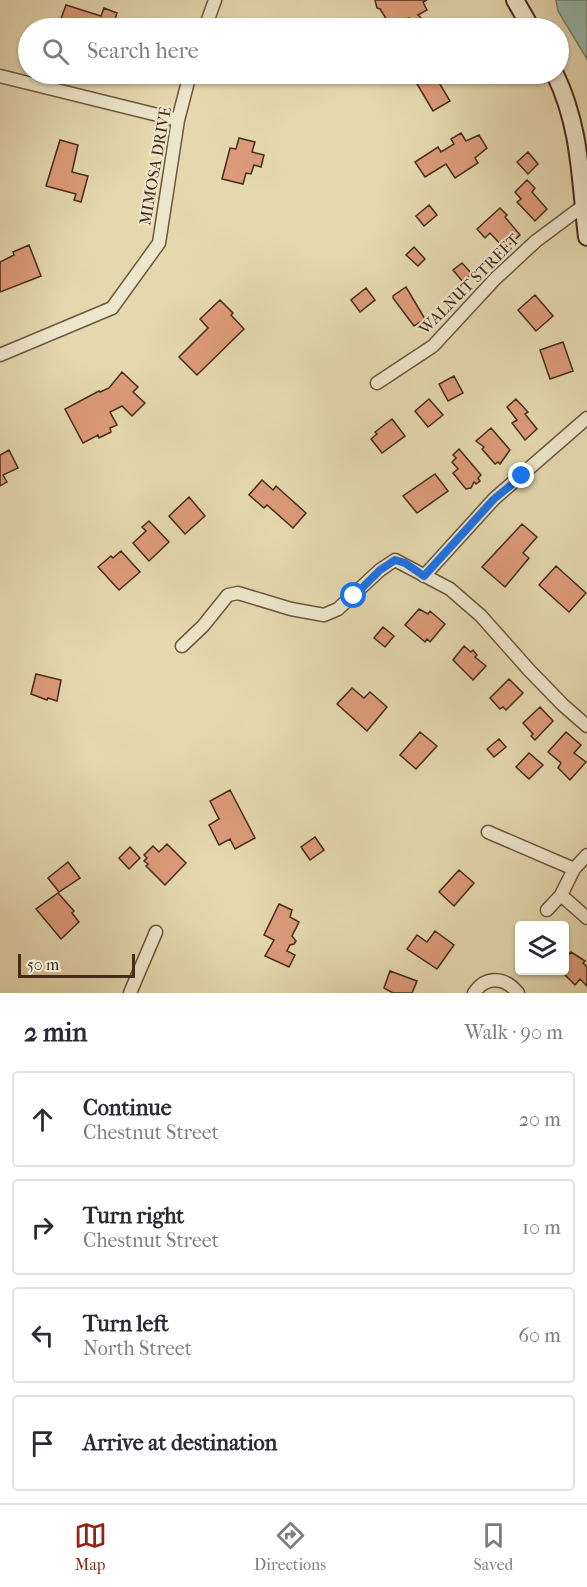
<!DOCTYPE html>
<meta charset="utf-8">
<style>
:root{--surface:#fff;--page:#f2f2f3;--text:#2b2b33;--muted:#7c7c81;--line:#e1e1e2;--accent:#8f2418}
body{margin:0;font-family:"IM FELL French Canon",serif;background:var(--page);color:var(--text)}
.controls{position:absolute;right:18px;bottom:18px;display:grid;overflow:hidden;border-radius:6px;box-shadow:0 2px 4px #0004}
.controls button{width:54px;height:54px;display:grid;place-items:center;padding:0;border:0;border-bottom:2px solid var(--line);background:var(--surface);color:var(--text);font:30px sans-serif}
.scale{position:absolute;left:18px;bottom:15px;width:117px;box-sizing:border-box;padding-left:6px;border:3px solid #432c1a;border-top:0;font-size:16px;line-height:21px;white-space:nowrap;color:#432c1a;-webkit-text-stroke:4px #eee6cb;paint-order:stroke}
.stop{position:absolute;width:18px;height:18px;margin:-14px;border:4px solid #1a73e8;border-radius:50%;background:#fff}
.stop.end{background:#1a73e8;border-color:#fff;box-shadow:0 2px 6px #0008}
.list{margin:0;padding:0;list-style:none}
h2{display:flex;justify-content:space-between;align-items:center;height:78px;margin:0;padding:0 24px;font-size:26px}
h2 small{font-size:20px;font-weight:400;color:var(--muted)}
.list li{display:grid;grid-template-columns:39px 1fr auto;gap:18px;align-items:center;box-sizing:border-box;height:96px;margin:0 12px 12px;padding:0 12px;border:2px solid var(--line);border-radius:6px}
.list b{display:block;font-size:22px;white-space:nowrap}
.list p{margin:0;font-size:20px;white-space:nowrap;color:var(--muted)}
.list em{font-size:20px;font-style:normal;color:var(--muted)}
.icon{flex:none;width:33px;height:33px;fill:none;stroke:currentColor;stroke-width:2;stroke-linecap:round;stroke-linejoin:round}
.map{position:relative;flex:none;width:587px;height:993px;overflow:hidden}
.search{position:absolute;background:var(--surface);box-shadow:0 2px 4px #0004;left:18px;right:18px;top:18px;height:66px;display:flex;align-items:center;gap:15px;box-sizing:border-box;padding:0 21px;border-radius:33px;color:var(--muted);font-size:22px}
.sheet{height:510px;background:var(--surface)}
nav{display:flex;justify-content:space-around;align-items:center;box-sizing:border-box;height:84px;border-top:2px solid var(--line);background:var(--surface);font-size:16px;color:var(--muted)}
nav a{display:grid;justify-items:center;gap:3px}
nav .on{color:var(--accent)}
.map>svg:first-child{display:block}
.water{fill:#96b9af;stroke:#758173;stroke-width:1.5}
.building{fill:#dd9b7a;stroke:#432c1a;stroke-width:1.5}
.lines{fill:none;stroke-linecap:round;stroke-linejoin:round}
.street-casing{stroke:#6c573f;stroke-width:15}
.secondary-casing{stroke:#432c1a;stroke-width:20}
.street{stroke:#eee6cb;stroke-width:12}
.secondary{stroke:#eee6cb;stroke-width:16}
.route{stroke:#1a73e8;stroke-width:8}
.labels{text-anchor:middle;dominant-baseline:central;stroke-width:4.5;stroke-linejoin:round;paint-order:stroke}
.street-label{font-size:16px;fill:#432c1a;stroke:#eee6cb}
</style>
<div class="map">
<svg width="587" height="993" viewBox="0 0 587 993">
<rect width="100%" height="100%" fill="#e5d8af"/>
<filter id="stains"><feTurbulence type="fractalNoise" baseFrequency=".00333" numOctaves="4"/><feColorMatrix values="0 0 0 0 .2 0 0 0 0 .09 0 0 0 0 .02 0 0 0 .5 -.17"/></filter>
<radialGradient id="worn" r=".72"><stop offset=".6" stop-color="#630" stop-opacity="0"/><stop offset="1" stop-color="#630" stop-opacity=".3"/></radialGradient>
<!-- water -->
<path class="water" d="M556,0h31v59l-29,-48z"/>
<!-- building -->
<path class="building" d="M375,0h52l-4,2 4,8 -9,5 3,3 -9,4 -3,-4 -7,3 2,4 -6,3h-6l-12,-19 -3,-1z
M66,5l35,11 3,-8 13,5 -2,6 9,3 -3,6h-49l-13,-4z
M419,74h15l16,27 -17,10 -20,-34z
M461,133l5,8 13,-6 8,13 -12,10 3,5 -23,15 -9,-14 -21,13 -10,-15 23,-15 3,5 13,-8 -3,-5z
M239,138l16,4 -3,10 12,3 -3,12 -7,-2 -3,9 -5,-1 -3,11 -21,-5 8,-31 6,1z
M60,140l18,5 -6,27 16,4 -7,26 -7,-2 2,-6 -30,-8z
M528,152l10,12 -10,10 -11,-12z
M527,180l8,8 -3,4 15,17 -12,12 -18,-19 4,-3 -6,-7z
M429,205l8,10 -13,11 -8,-10z
M500,208l7,7 -2,2 15,18 -15,14 -15,-16 -5,5 -8,-9z
M29,245l12,31 -41,16v-30l14,-7 -1,-3z
M414,247l11,12 -7,7 -12,-11z
M462,263l10,11 -9,8 -10,-12z
M406,287l19,32 -11,7 -21,-28v-2z
M366,288l9,12 -15,12 -9,-12z
M535,295l18,21 -17,15 -18,-21z
M220,300l13,13 -2,2 13,14 -47,46 -18,-18 29,-29 -8,-9z
M563,342l10,29 -23,8 -10,-29z
M122,372l16,15 -5,5 12,11 -13,13 -10,-10 -12,6 7,13 -7,3 1,4 -12,6 -1,-3 -15,8 -18,-34 34,-18 1,1 9,-4z
M454,376l9,17 -15,8 -9,-17z
M429,399l14,16 -15,12 -13,-16z
M516,399l12,13 -3,2 12,15 -12,11 -13,-17 5,-3 -10,-13z
M392,419l13,17 -23,17 -11,-14 6,-5 -2,-2z
M491,428l19,22 -10,14 -2,-2 -3,2 -13,-15 2,-2 -8,-6z
M459,449l22,26 -3,3 2,3 -4,3 -2,-2 -3,6 -5,1 -13,-16 5,-4 -6,-7 4,-4 -3,-3z
M9,450l9,18 -15,7 4,7 -7,4v-31z
M435,474l13,17 -31,22 -14,-17z
M262,480l11,10 3,-4 30,27 -13,15 -26,-23 -3,3 -15,-13z
M189,497l16,19 -20,18 -16,-18z
M149,521l20,21 -20,19 -16,-18 13,-12 -4,-4z
M522,524l15,13 -14,16 6,5 -24,29 -23,-20z
M121,551l19,21 -21,18 -21,-23 13,-11 2,2z
M556,566l30,27 -17,19 -30,-27z
M419,609l9,5 2,-3 15,13 -15,18 -3,-3 -2,3 -20,-17z
M383,627l11,9 -9,11 -11,-9z
M464,646l7,6 2,-2 4,5 -2,2 11,9 -13,14 -20,-20z
M36,674l25,6 -4,21 -9,-3 -1,2 -16,-6z
M509,679l14,14 -17,17 -3,-3 -3,2 -10,-11z
M352,688l12,10 6,-6 17,15 -20,24 -30,-27z
M540,707l13,14 -18,19 -4,-4 2,-2 -10,-11z
M420,732l17,14 -21,23 -16,-14z
M566,732l15,13 -7,8 12,9 -16,18 -12,-12 3,-5 -13,-11z
M499,739l7,8 -12,10 -7,-8z
M529,753l14,12 -14,14 -13,-12z
M230,790l25,48 -20,11 -5,-10 -11,6 -10,-20 10,-6 -9,-18z
M315,837l9,13 -14,10 -9,-13z
M167,844l19,19 -21,22 -19,-19 2,-2 -4,-3 3,-3 -3,-3 9,-9 6,6z
M130,847l10,11 -11,11 -10,-11z
M68,862l12,16 -21,14 -11,-14z
M459,870l15,13 -20,23 -15,-14z
M58,893l16,18 -2,2 7,9 -18,17 -25,-30z
M279,904l13,6 -2,7 9,5 -7,14 4,5 -2,3 -4,1 -3,6 8,4 -6,12 -24,-11 9,-16 -10,-5z
M435,931l19,14 -17,24 -30,-20 10,-14 10,7z
M571,952l14,9 -2,2 4,4v19l-7,-7 -5,6 -15,-15h4v-11z
M390,971l27,10 -5,12h-19l-9,-5z"/>
<g class="lines">
<!-- street casing -->
<g class="street-casing">
<path id="street" d="M205,28l10,-28
M0,76l178,44
M0,355l112,-47 47,-65 19,-123 12,-46
M377,383l56,-37 62,-67 41,-38 47,-35
M424,576l70,-77 93,-81
M182,646l21,-20 25,-31 10,-2 53,16 33,6 14,-6 42,-39 15,-10 55,29 31,27 48,54 34,35 24,21
M488,832l86,37
M561,895l26,23
M547,910l14,-15 13,-26 13,-14
M130,993l26,-61
M474,993c12,-18 31,-16 44,0"/>
</g>
<!-- secondary casing -->
<g class="secondary-casing">
<path id="secondary" d="M515,0l16,28
M555,74c26,54 25,105 32,163"/>
</g>
<!-- street -->
<use href="#street" class="street"/>
<!-- secondary -->
<use href="#secondary" class="secondary"/>
</g>
<g class="lines">
<!-- route -->
<path class="route" d="M354,596l26,-26 15,-10 10,3 19,13 70,-77 28,-23"/>
</g>
<g class="labels">
<!-- street labels -->
<g class="street-label">
<text transform="translate(155 166) rotate(-80)">MIMOSA DRIVE</text>
<text transform="translate(469 284) rotate(-45)">WALNUT STREET</text>
</g>
</g>
<rect width="100%" height="100%" filter="url(#stains)"/>
<rect width="100%" height="100%" fill="url(#worn)"/>
</svg>
<div class="controls">
<button><svg class="icon" aria-label="layers" viewBox="0 0 24 24"><path d="M12 4l9 5-9 5-9-5zM3 14l9 5 9-5"/></svg></button>
</div>
<div class="scale">50 m</div>
<div class="stop" style="left:354px;top:596px"></div>
<div class="stop end" style="left:522px;top:476px"></div>
<div class="search"><svg class="icon" aria-label="search" viewBox="0 0 24 24"><circle cx="10" cy="10" r="6"/><path d="M15 15l6 6"/></svg>Search here</div>
</div>
<section class="sheet">
<h2>2 min<small>Walk · 90 m</small></h2>
<ul class="list">
<li><svg class="icon" aria-label="ahead" viewBox="0 0 24 24"><path d="M12 20V5M6 11l6-6 6 6"/></svg><div><b>Continue</b><p>Chestnut Street</p></div><em>20 m</em></li>
<li><svg class="icon" aria-label="right" viewBox="0 0 24 24"><path d="M7 20v-9h11M14 6l5 5-5 5"/></svg><div><b>Turn right</b><p>Chestnut Street</p></div><em>10 m</em></li>
<li><svg class="icon" aria-label="left" viewBox="0 0 24 24"><path d="M17 20v-9H6M10 6l-5 5 5 5"/></svg><div><b>Turn left</b><p>North Street</p></div><em>60 m</em></li>
<li><svg class="icon" aria-label="arrive" viewBox="0 0 24 24"><path d="M6 21V4h12l-3 4 3 4H6"/></svg><div><b>Arrive at destination</b></div></li>
</ul>
</section>
<nav>
<a class="on"><svg class="icon" aria-label="map" viewBox="0 0 24 24"><path d="M3 6l6-2 6 2 6-2v14l-6 2-6-2-6 2zM9 4v14M15 6v14"/></svg>Map</a>
<a><svg class="icon" aria-label="directions" viewBox="0 0 24 24"><path d="M12 3l9 9-9 9-9-9zM9 14v-3h6M13 9l2 2-2 2"/></svg>Directions</a>
<a><svg class="icon" aria-label="saved" viewBox="0 0 24 24"><path d="M7 4h10v16l-5-4-5 4z"/></svg>Saved</a>
</nav>
